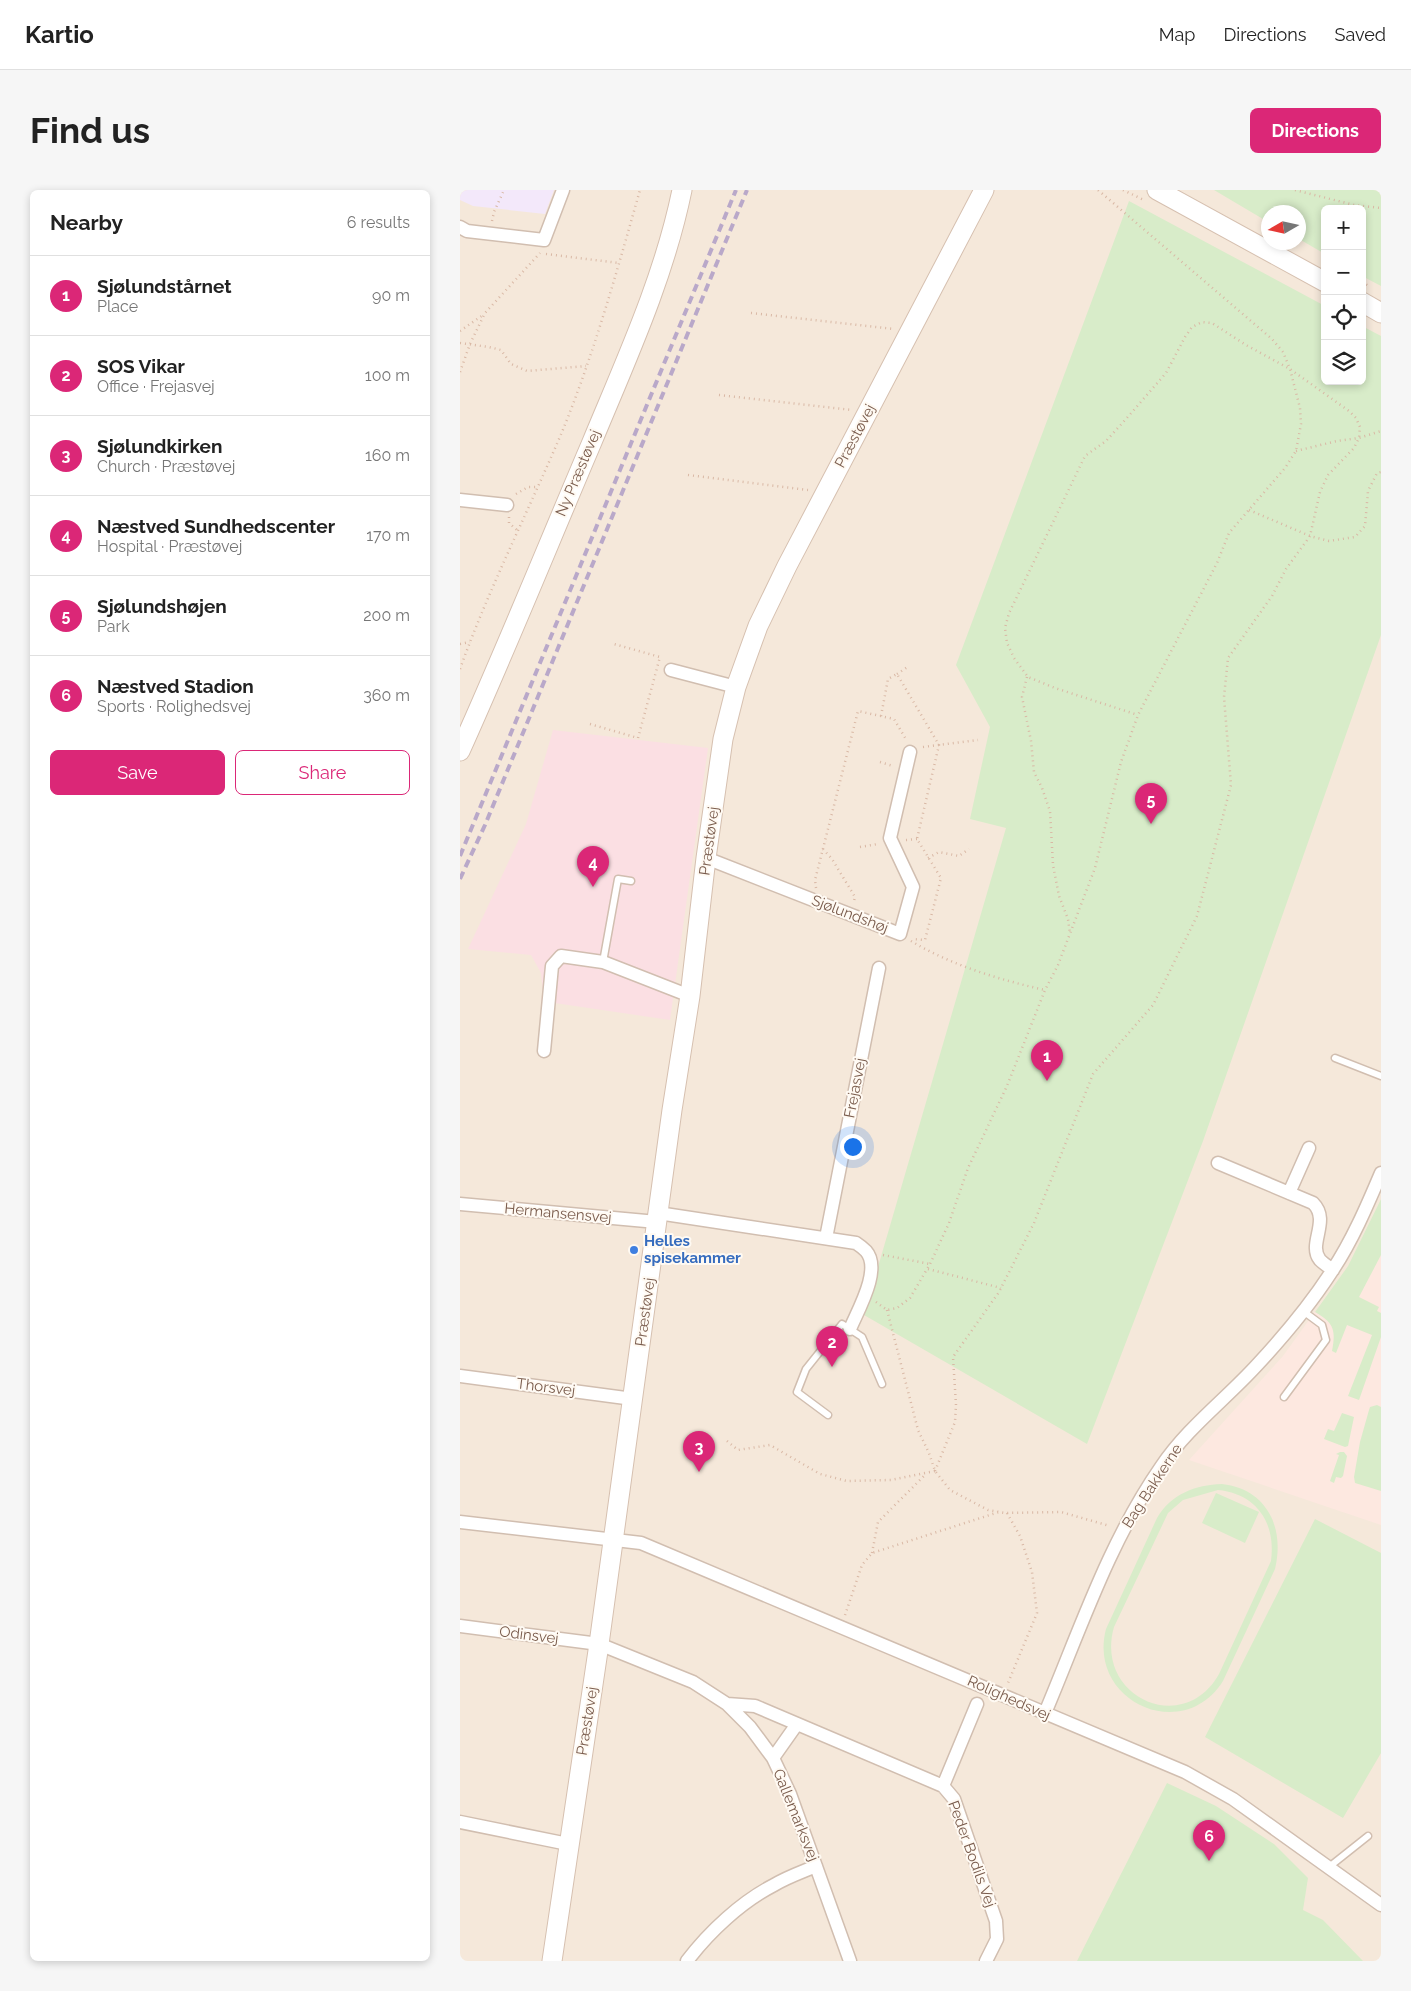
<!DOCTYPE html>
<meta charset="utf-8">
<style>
:root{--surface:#fff;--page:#f6f6f6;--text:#222;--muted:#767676;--line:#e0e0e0;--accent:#db2777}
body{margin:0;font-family:Raleway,sans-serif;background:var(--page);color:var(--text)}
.controls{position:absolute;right:15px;top:15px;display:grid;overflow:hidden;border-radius:8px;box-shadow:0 2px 8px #0003}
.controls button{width:45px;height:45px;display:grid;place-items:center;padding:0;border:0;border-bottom:1px solid var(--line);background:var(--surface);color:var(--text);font:25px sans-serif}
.compass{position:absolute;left:801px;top:15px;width:45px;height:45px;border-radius:50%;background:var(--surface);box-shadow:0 2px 8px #0003;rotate:261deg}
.you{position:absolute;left:392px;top:956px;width:18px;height:18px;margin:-12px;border:4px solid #fff;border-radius:50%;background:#1a73e8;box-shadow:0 0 0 8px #1a73e833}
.badge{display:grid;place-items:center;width:32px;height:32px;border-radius:50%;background:var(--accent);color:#fff;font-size:16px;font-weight:700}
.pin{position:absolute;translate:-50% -41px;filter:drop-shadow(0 1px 2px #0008)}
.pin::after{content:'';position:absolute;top:26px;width:18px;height:15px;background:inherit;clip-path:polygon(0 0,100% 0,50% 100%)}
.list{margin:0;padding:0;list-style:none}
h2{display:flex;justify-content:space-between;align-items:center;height:65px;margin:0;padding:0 20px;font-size:21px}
h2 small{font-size:16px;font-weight:400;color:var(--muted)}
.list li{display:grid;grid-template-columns:32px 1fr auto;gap:15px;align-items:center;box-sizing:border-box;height:80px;padding:0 20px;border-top:1px solid var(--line)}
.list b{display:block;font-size:19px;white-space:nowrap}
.list p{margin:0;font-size:16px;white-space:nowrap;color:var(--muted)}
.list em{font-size:16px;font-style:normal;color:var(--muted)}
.actions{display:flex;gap:10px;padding:15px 20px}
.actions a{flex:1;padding:11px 0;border:1px solid var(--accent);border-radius:8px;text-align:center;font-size:18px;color:var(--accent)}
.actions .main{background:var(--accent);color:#fff}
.icon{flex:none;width:28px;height:28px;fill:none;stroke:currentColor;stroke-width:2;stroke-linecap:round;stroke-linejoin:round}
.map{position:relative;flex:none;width:921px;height:1771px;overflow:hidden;border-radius:8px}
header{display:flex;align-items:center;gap:30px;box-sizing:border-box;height:70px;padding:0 25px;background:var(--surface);border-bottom:1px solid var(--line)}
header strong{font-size:24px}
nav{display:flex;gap:28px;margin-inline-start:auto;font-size:18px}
.intro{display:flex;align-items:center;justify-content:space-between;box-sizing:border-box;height:120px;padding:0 30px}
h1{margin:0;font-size:35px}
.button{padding:12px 22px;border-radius:8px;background:var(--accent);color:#fff;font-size:18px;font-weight:700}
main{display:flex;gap:30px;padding:0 30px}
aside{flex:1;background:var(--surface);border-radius:8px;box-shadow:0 2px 8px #0003}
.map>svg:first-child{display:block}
.residential{fill:#f5e8da;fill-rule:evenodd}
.commercial{fill:#fde8e0}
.education{fill:#f3e8fa}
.medical{fill:#fbdfe3}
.green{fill:#d8ecc9;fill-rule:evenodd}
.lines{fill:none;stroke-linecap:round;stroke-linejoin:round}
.lane-casing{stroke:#d1beb0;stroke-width:9}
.street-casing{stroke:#d1beb0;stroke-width:15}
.secondary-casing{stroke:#d6c0b0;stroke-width:21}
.path{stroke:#d9b8a5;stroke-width:2.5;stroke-dasharray:1 4;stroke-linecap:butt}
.lane{stroke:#fff;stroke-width:6}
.street{stroke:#fff;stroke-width:12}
.secondary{stroke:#fff;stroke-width:19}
.rail{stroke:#b9a8c9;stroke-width:4;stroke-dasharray:8 5;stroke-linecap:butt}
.shop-dot{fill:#3f7fe0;stroke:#fffaf3;stroke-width:2}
.labels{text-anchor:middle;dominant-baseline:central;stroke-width:4;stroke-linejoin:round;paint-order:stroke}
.street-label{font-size:15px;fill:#7a5c4d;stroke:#fffaf3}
.shop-label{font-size:15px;font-weight:bold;fill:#366cbe;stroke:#fffaf3;text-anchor:start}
</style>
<header>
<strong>Kartio</strong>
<nav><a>Map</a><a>Directions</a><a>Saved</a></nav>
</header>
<div class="intro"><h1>Find us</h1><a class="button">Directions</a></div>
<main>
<aside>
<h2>Nearby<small>6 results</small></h2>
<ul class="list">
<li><span class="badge">1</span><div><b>Sjølundstårnet</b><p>Place</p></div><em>90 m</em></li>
<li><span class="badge">2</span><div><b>SOS Vikar</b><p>Office · Frejasvej</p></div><em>100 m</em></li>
<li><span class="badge">3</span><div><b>Sjølundkirken</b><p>Church · Præstøvej</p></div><em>160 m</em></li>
<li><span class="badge">4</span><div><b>Næstved Sundhedscenter</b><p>Hospital · Præstøvej</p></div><em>170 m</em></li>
<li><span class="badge">5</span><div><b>Sjølundshøjen</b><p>Park</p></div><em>200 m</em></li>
<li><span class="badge">6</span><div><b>Næstved Stadion</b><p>Sports · Rolighedsvej</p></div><em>360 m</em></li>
</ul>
<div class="actions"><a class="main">Save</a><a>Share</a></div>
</aside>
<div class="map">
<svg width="921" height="1771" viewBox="0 0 921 1771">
<rect width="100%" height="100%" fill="#fdf6ec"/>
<!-- residential -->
<path class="residential" d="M0,0h921v1771h-921zM865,19h37v172h-37zM808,22h30v30h-30z"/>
<!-- commercial -->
<path class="commercial" d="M921,1009v326l-192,-65 94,-104 65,-90z"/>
<!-- education -->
<path class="education" d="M0,0h94l-9,24 -72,-8 -13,-6z"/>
<!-- medical -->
<path class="medical" d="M93,540l155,18 -38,272 -129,-19 2,-9 -2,-19 -10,-18 -63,-6 58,-125z"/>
<!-- green -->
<path class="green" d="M754,0h167v96l-19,-10v-67h-37v45l-26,-15 -1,-27h-30v10z
M669,11l196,105v75h37v-55l19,10v299l-178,506 -116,303 -223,-129 142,-487 -36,-9 20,-92 -34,-62z
M921,1009v56l-22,42 20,10 -2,4 4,2v24l-22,63 -11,-4 24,-61 -25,-10 -11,28 -4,-2c4,-21 2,-28 -17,-39l33,-46z
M917,1215l4,2v84l-26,-8 -1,-6 6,-35 9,-32 1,-3z
M882,1223l12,4 -6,29 -3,1 -21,-8 4,-10 6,2z
M880,1262h4l3,4 -4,20 -2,2 -5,-1 -2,6 -4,-2 9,-26 -3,-1z
M762,1294c45,5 63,44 53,85l-52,112c-40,64 -136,20 -117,-52l51,-111c14,-24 38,-33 65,-34zM758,1300c39,4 58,33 53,71l-52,113c-36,64 -125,22 -105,-47l54,-114 15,-13z
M756,1303l43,19 -14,31 -43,-20z
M855,1329l66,34v200l-38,65 -138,-81z
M707,1593l49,23 58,38 34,34 -5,32 20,10 40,41h-286z"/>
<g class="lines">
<!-- lane casing -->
<g class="lane-casing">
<path id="lane" d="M143,772l15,-83 13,2
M875,868l46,18
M824,1207l42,-57 -4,-15 -19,-14
M368,1225l-31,-23 9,-23 36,-45 20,13 20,47
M869,1677l39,-31"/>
</g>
<!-- street casing -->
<g class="street-casing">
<path id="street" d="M0,37l7,4 77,9 19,-50
M0,310l47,5
M211,480l65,17
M246,668l194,76 13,-47 -23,-49 20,-86
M84,861l8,-85 9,-10 42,6 87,34
M758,973l95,40c18,18 -6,41 7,57 4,4 9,7 13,10
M829,1003l20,-45
M0,1014l197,18
M198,1023l198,30c3,2 7,5 10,8 16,18 -8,59 -16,78
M366,1048l53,-270
M0,1186l173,23
M0,1332l181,21 544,229 48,27 148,106
M0,1436l139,18 94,38 34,22 23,23 23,31 17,36 60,167
M267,1514l28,2 188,80 11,13 42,122 1,18 -11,22
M585,1523c35,-83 64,-171 116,-246 26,-39 64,-67 96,-102 27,-29 53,-60 75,-94 20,-30 35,-65 49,-98
M313,1568l24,-34
M483,1596l34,-82
M0,1632l108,22
M227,1771c22,-29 54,-59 87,-76 13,-8 28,-13 42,-19"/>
</g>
<!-- secondary casing -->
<g class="secondary-casing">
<path id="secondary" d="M697,0l168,92
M902,112l19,11
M0,561c46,-102 88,-206 132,-309 34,-82 72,-164 90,-252
M92,1771l47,-317 73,-534 18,-114 16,-138 17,-119 13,-52 22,-61 29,-60 197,-376"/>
</g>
<!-- path -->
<path class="path" d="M663,0l21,10
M835,0l59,15 27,3
M32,31l2,-9 10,-22
M86,64l73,9
M902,92l7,4
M291,123l143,16
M0,141l23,-16
M0,153l29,4 12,3 10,14 16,7 59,-5
M0,182l10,-28 15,-31 55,-60
M259,205l133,15
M836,261l41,-10 22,-3 22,-7
M228,285l120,15
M56,304l12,-7h8
M789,320l61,26 19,5 26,-4 10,-11 3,-35 9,-18 4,-1
M49,327v6l8,7
M0,454l10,-2
M0,479c29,-81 68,-157 102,-237 32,-78 55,-161 78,-242
M437,484l12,-8
M567,487l-5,20 9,44 3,31 8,16 8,23 3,54 6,31 9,23 2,15
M421,526l7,-37 9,-5 42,71 -22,94 24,39 -16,62 -13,-1
M130,534l48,14 22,-81 -46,-13
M463,557l55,-7
M420,572l13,4
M446,650l11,-1
M400,657l18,-3
M363,659l9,10 23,38 -1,4
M468,668l11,-6 20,4 10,-7
M356,698l-1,-8 43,-169 36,8 13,22
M451,751c40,24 89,39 134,49
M423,1065l47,9
M468,1079l73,19
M416,1112l11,8 10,-2 13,-10 20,-34 19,-41 19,-55 39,-82 38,-96 13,-25 37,-97 26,-106 17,-47 79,-152 12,-30 56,-65 11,-17 5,-27 -1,-16 -10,-39 -7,-17 -11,-13 -174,-149
M427,1120l31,120 11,23 6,18 15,19 38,20 17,3 56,-1 49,14
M267,1251l11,9 32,-5 50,29 27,7 44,-1 44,-9
M475,1281l20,-49 1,-17 -3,-48 46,-65 35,-69 59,-149 60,-69 44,-89 34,-131 -7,-88 4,-39 44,-62 14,-27 24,-33 10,-44 8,-17 26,-27 5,-10 1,-11 -4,-9 -7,-7 -59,-42 -44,-24 -34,-22 -10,-1 -10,5 -7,10 -19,36 -40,46 -20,22 -21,15 -76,157 -4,15 2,15 7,15 14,19 27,11 83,27
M547,1323l13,23 12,36 5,41 -29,70
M412,1363l6,-31 48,-48
M385,1425l17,-50 10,-12 127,-41"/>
<!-- lane -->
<use href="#lane" class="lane"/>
<!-- street -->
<use href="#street" class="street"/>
<!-- secondary -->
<use href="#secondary" class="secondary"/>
<!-- rail -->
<path class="rail" d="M0,666l276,-666
M0,689l25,-54 262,-635"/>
</g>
<!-- markers -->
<circle class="shop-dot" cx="174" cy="1060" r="5"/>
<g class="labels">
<!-- street labels -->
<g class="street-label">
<text transform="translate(395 246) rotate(-62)">Præstøvej</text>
<text transform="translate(118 283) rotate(-67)">Ny Præstøvej</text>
<text transform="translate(249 651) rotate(-82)">Præstøvej</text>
<text transform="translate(390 724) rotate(21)">Sjølundshøj</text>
<text transform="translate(395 898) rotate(-79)">Frejasvej</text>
<text transform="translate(98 1023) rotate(5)">Hermansensvej</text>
<text transform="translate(185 1122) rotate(-82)">Præstøvej</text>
<text transform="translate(86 1197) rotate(7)">Thorsvej</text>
<text transform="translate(692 1296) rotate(-57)">Bag Bakkerne</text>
<text transform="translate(69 1445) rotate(7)">Odinsvej</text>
<text transform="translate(549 1508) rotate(24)">Rolighedsvej</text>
<text transform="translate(127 1531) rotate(-81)">Præstøvej</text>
<text transform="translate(336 1625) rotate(68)">Gallemarksvej</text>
<text transform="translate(512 1664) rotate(70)">Peder Bodils Vej</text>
</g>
<!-- shop labels -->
<g class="shop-label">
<text x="184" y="1051">Helles<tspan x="184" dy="17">spisekammer</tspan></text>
</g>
</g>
</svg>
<div class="controls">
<button>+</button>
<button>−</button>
<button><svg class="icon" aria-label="locate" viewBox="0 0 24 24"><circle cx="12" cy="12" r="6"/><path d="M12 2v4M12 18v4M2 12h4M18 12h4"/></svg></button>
<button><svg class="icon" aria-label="layers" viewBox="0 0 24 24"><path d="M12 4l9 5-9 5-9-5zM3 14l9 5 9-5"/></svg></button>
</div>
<svg class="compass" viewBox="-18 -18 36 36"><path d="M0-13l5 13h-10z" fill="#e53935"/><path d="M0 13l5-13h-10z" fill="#767676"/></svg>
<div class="you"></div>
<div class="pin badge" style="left:587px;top:891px">1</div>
<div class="pin badge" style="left:372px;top:1177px">2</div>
<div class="pin badge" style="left:239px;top:1282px">3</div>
<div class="pin badge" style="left:133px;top:697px">4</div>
<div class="pin badge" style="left:691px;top:634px">5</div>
<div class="pin badge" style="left:749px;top:1671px">6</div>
</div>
</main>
